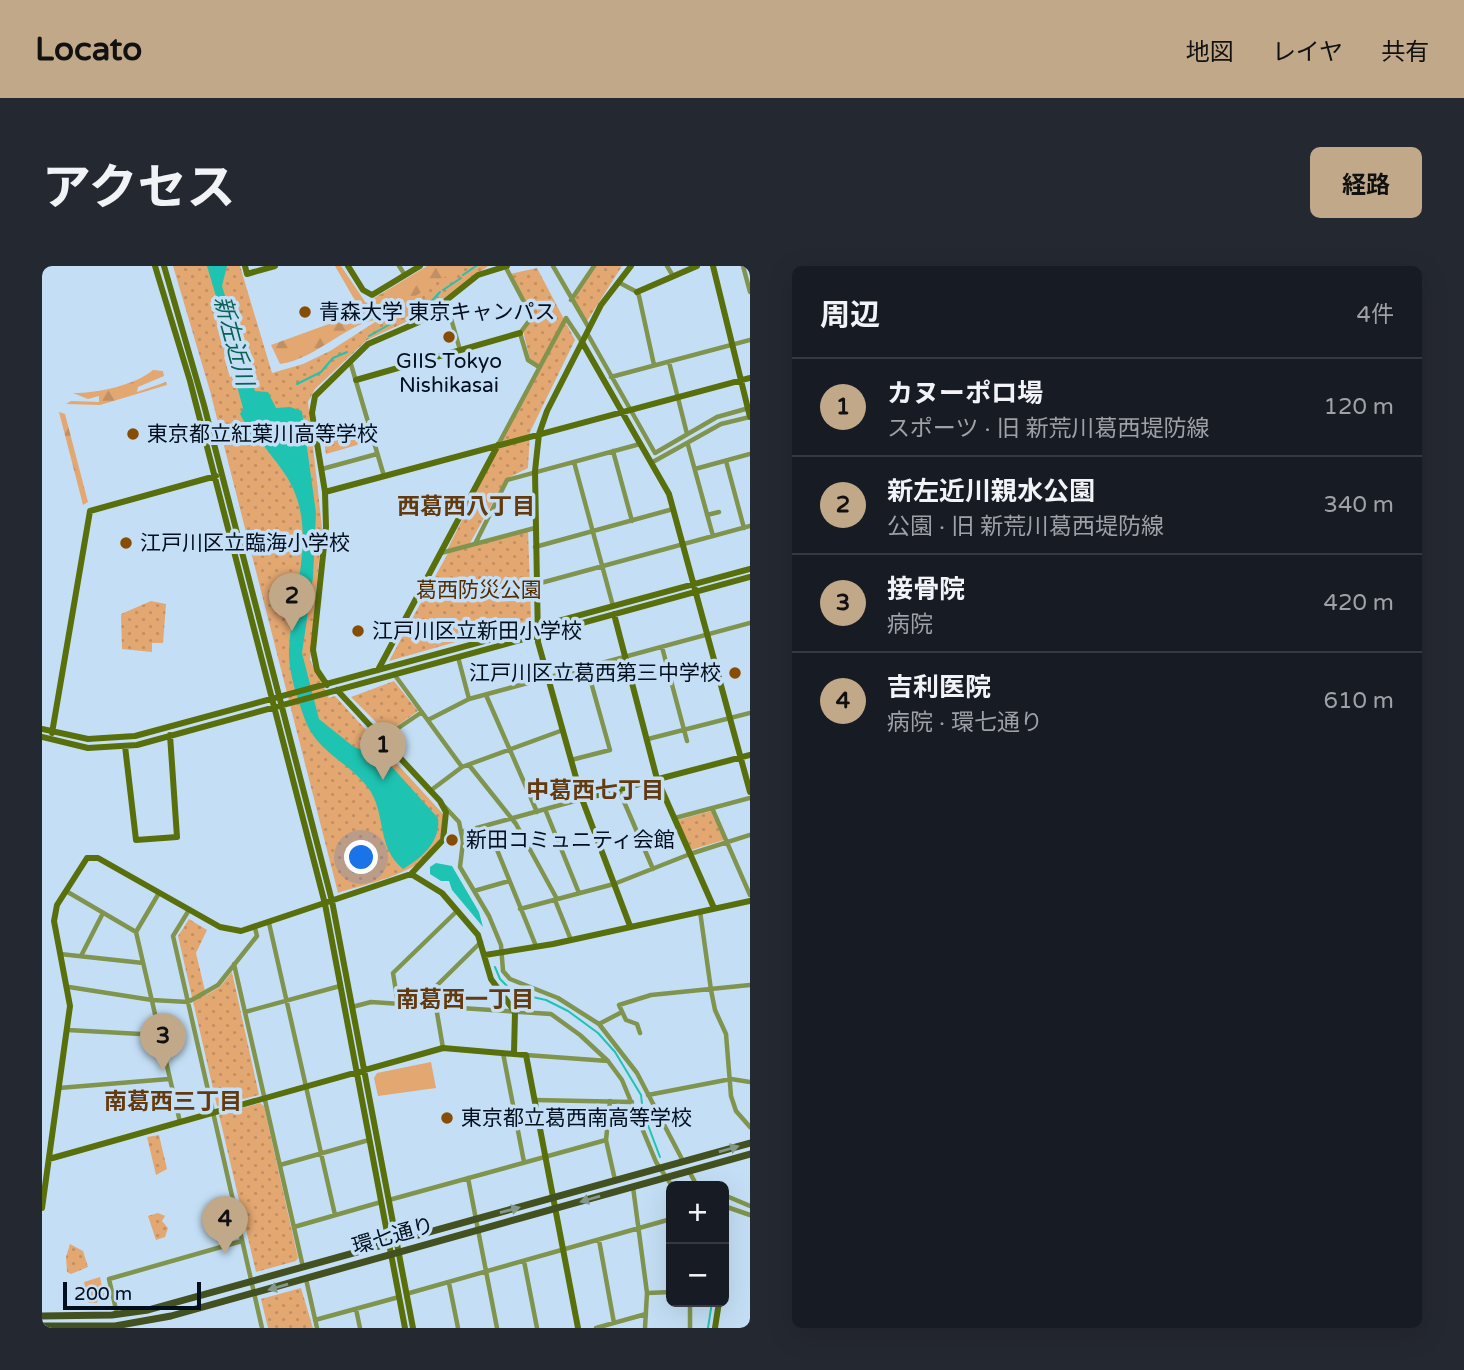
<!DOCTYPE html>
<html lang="ja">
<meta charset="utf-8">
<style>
:root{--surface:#171b24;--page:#242831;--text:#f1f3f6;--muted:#9ea1a6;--line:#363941;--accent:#c1a889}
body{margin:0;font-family:"Varela Round","Noto Sans JP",sans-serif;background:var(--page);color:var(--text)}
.controls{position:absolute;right:21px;bottom:21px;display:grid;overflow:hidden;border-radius:10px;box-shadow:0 7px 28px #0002}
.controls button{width:63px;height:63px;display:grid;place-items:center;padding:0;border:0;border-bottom:2px solid var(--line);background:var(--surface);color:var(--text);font:35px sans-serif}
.scale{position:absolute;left:21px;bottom:18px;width:138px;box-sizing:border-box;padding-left:7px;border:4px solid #000e1d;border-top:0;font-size:19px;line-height:24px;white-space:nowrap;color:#000e1d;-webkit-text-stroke:5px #c4dff5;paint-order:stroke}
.you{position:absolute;left:320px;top:592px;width:24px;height:24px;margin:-18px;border:5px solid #fff;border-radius:50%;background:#1a73e8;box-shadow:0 0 0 10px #1a73e833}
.badge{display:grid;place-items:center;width:46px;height:46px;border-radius:50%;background:var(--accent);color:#111;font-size:23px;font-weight:700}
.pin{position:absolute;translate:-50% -58px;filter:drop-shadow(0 2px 4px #0008)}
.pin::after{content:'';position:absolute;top:37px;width:24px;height:21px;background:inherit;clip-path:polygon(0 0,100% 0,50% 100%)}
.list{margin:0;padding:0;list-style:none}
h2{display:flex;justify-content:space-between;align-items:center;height:91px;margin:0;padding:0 28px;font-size:30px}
h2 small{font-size:23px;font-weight:400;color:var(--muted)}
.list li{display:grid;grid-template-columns:46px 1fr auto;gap:21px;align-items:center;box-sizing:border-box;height:98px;padding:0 28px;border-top:2px solid var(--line)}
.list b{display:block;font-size:26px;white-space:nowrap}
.list p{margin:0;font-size:23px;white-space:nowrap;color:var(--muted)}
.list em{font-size:23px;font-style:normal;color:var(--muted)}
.map{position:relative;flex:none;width:708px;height:1062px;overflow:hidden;border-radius:10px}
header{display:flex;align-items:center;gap:42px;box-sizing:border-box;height:98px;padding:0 35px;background:var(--accent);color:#111}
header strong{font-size:33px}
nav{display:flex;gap:38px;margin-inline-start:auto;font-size:24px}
.intro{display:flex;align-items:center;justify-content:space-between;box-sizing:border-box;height:168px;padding:0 42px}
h1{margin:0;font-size:49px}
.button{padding:18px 32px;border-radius:10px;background:var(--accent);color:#111;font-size:24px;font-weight:700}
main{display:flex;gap:42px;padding:0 42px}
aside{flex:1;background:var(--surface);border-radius:10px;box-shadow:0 7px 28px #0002}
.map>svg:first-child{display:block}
.grass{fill:#e3a771}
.forest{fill:url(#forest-firs)}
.park{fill:url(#park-dots)}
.water{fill:#1ec4b1}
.pier{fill:#c4dff5}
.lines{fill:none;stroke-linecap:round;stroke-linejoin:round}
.stream{stroke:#1ec4b1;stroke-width:2}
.street{stroke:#80944e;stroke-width:4.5}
.secondary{stroke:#596f0b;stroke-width:6}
.primary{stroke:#43501f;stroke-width:7}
.oneway{fill:#84988a}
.poi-dot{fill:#874d03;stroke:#c4dff5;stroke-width:2.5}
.labels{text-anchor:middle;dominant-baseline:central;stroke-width:7;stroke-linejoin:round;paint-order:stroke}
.poi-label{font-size:21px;fill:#000e1d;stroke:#c4dff5;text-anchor:start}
.park-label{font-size:21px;fill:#512c01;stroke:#c4dff5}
.street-label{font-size:21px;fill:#000e1d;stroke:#c4dff5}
.water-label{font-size:23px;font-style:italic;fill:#0c6157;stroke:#c4dff5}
.neighbourhood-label{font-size:23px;font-weight:bold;fill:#633a0e;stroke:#c4dff5}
</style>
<header>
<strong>Locato</strong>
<nav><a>地図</a><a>レイヤ</a><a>共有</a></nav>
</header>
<div class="intro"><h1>アクセス</h1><a class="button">経路</a></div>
<main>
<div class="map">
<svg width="708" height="1062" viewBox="0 0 708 1062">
<defs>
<pattern id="forest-firs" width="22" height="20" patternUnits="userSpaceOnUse" patternTransform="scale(1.75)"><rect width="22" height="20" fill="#e3a771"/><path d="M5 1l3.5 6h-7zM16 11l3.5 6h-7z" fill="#c18f61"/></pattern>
<pattern id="park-dots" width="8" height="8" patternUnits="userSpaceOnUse" patternTransform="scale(1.75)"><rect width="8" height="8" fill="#e3a771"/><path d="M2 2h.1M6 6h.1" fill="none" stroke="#c18f61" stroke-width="1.8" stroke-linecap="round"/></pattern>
</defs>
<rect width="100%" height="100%" fill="#c4dff5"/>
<!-- grass -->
<path class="grass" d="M389,796l5,26 -58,8 -4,-18 3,-5z
M58,1011l4,19 -6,3 -1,4h-8l-5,-21z"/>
<!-- forest -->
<path class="forest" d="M293,0h6l25,37 61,-37h45l-87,53c-34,-1 -67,40 -105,45l-9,-19 77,-28 9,-13z
M111,104l10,1 1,5 -26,11 -1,5 29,-10 1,3 -67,20 -34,-1 5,-3 28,1v-6l-11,3 -15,-6c26,0 62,-8 80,-23z
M17,146l6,2 23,88 -5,3z"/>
<!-- park -->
<path class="park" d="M131,0h67l32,107 31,-9 27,-13 132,-85h26l-67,49 -54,25 -52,49 -7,13 14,125 -12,133 19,38 6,-2 108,118c0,7 0,16 -2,22 -8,35 -73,47 -103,57l-128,-502z
M553,0h27l-35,55 -16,-21z
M495,2l38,72 -45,92 -2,36 -22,11 -36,64 -23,7 93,-184 -10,-7 -7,-28 11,-14 -24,-43z
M324,155l5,20 -45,13 -3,-19z
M486,265l3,86 -5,5 -137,39 59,-108z
M109,335l15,3 -3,39h-11v9l-30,-3 -1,-35z
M352,415l24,30 -31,22 -36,-36z
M669,545l13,29 -33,10 -13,-30z
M147,653l18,11 -11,23 10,42 14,-8 12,-15 27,123 -42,11 -39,-170z
M218,837l4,3 34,152 -2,3 -40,11 -37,-157z
M117,869l8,34 -11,6 -9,-38z
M116,947l7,3 -3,5 6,7 -3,9 -9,3 -8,-24z
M28,978l13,7 5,16 -17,7 -4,-2 -1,-15z
M259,1022l12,40h-45l-7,-29z"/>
<!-- water -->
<path class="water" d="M165,0h20l-5,20 33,105 13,1 8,16 14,-1 12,4 14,102 -3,64 -11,76 17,66 35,28 29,10 55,61c3,22 -15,40 -35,51 -26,-22 -17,-51 -32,-77 -19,-30 -54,-37 -67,-75 -7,-20 -16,-46 -15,-67 2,-48 23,-101 9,-148 -7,-25 -22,-39 -36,-59l-4,1 -14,-17 2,-2 -6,-11 3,-6 -23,-84 3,-1 3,7z
M394,597l16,3 27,46 4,15 -31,-37 -3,-9h-8l-11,-7v-7z"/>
<!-- pier -->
<path class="pier" d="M204,84l6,20 -22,7 -6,-20z"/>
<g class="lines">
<!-- stream -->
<path class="stream" d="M421,9l13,-9
M401,24l18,-12
M386,39l12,-13
M327,70l25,-14
M255,118l24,-12 12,-14 14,-6
M453,701l5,12 14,14 32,7 22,11 30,22 17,19 26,43 2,17 17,45
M637,918l2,2
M666,1062l4,-26"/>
<!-- street -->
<path class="street" d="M357,0l6,9
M463,0l27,51 -12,16 8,27 11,7
M511,0l36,62
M625,0l6,10
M701,0l7,26
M576,16l19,10 2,4 15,69
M529,34l23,-34
M404,35l14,49
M545,67l68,120 62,-36 32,-9
M308,95l34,115
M627,96l18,72
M569,111l139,-37
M456,179l68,-127 16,24
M646,179l25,91
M571,185l19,70
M684,195l18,67
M532,196l39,144
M609,197l70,-39 29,-7
M280,203l55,-15
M653,203l55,-15
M665,249l12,-3
M433,278l32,-64 133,-36
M493,281l138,-38
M399,287l94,-25
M495,318l213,-58
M620,381l25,94
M416,391l11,42
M352,408l68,93
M444,429l51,117
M386,454l41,-21 281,-76
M340,473l40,-27
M606,473l102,-26
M529,494l39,-10 -23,-82
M427,499l47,59 41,75
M577,524l34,79
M388,525l32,-24 101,-37
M403,541l14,15 4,20 -3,25 29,49 12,29 2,26 7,8 48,19 41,26 38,49 46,88
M670,542l38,87
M503,543l34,84
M633,552l75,-20
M445,559l49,121
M420,566l120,-33
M24,625l70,41
M432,625l35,-10
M117,627l-23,39 44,190
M513,634l16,40
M478,643l94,-25 76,-30 60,-19
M147,644l-16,26 89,392
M658,645l11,79 4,20 11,24 5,62 5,15 14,16
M227,657l66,292
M18,688l83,9
M39,690l22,-43
M192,698l69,303
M27,721l83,13 36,2 30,-17 39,-49 -2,-8
M356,738l-5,-31 64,-62
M375,739l64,-63
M310,741l19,-5 180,12 29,21 28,26 14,19 34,82 16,24
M394,741l7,41
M203,746l95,-26
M557,758l23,-12
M26,764l91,5
M598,767l-3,-9 -11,-4 -7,-15 32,-10 99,-10
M461,787l21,109
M484,789l82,6
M17,822l110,-9
M606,829l83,-16 19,3
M493,834l97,2
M568,835l-4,39 9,40
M238,899l89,-25
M647,905l8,15
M426,912l29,150
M591,921l14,106 -2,35
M682,929l26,11
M347,934l217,-60
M682,940l26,9
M252,961l87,-25
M557,974l15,83
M482,995l13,67
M264,1013l11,49
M407,1017l9,45
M606,1027l23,-1
M364,1028l265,-75
M314,1043l4,19
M75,1048l-8,-35 133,-38
M273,1054l84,-23
M554,1062l50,-14
M648,1062v-26"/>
<!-- secondary -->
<path class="secondary" d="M113,0l35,115 135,523 80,424
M122,0l40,139 128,496 81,427
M203,0l2,8 28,-8
M306,0l15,24 9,5 48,-29
M671,0l37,151
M595,26l60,-26
M540,76l87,152 81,298
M314,114l164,-47
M283,226l425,-114
M572,348l43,165 57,129
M336,404l120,-225
M285,419l-10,-15 -4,-20 13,-123 -1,-35 -13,-79 3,-17 53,-52 51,-22 59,-47 29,-9
M0,463l46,10 47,-3 615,-167
M10,467l38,-222 126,-35
M0,471l46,11 49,-3 613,-168
M83,480l11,94 41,-3 -7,-102
M540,533l168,-44
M369,608l31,19 36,42 13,44 24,33 -1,41
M588,660l-48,-127 -44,-157 -3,-171 4,-37 8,-23 54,-106 30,-39
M443,689l68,-11 197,-43
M7,893l394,-111 83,7 52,273
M0,942l28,-202 -16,-85 3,-16 30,-47h11l122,69 21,4 170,-57 32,-34 3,-28 -6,-11 -103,-111
M673,1062l4,-26"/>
<!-- primary -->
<path class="primary" d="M0,1050l70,-1 36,-5 602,-167
M0,1060h73l56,-10 579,-162"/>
</g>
<!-- one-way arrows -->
<defs><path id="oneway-solid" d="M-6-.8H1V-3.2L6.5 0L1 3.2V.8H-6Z" transform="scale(1.75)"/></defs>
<g class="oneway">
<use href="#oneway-solid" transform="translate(687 883) rotate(-16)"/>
<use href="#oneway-solid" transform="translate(548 933) rotate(164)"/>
<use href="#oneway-solid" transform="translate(468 944) rotate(-15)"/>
<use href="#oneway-solid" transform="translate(236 1021) rotate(164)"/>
</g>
<!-- markers -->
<g class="poi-dot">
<circle cx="263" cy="46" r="7"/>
<circle cx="407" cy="71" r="7"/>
<circle cx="91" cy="168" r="7"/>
<circle cx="84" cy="277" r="7"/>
<circle cx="316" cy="365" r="7"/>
<circle cx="693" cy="407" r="7"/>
<circle cx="410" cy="574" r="7"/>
<circle cx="405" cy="852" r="7"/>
</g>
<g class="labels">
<!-- poi labels -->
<g class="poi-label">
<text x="277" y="46">青森大学 東京キャンパス</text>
<text x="407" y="95" text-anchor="middle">GIIS Tokyo<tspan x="407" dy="24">Nishikasai</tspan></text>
<text x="105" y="168">東京都立紅葉川高等学校</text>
<text x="98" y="277">江戸川区立臨海小学校</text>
<text x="330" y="365">江戸川区立新田小学校</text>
<text x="679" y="407" text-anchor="end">江戸川区立葛西第三中学校</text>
<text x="424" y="574">新田コミュニティ会館</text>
<text x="419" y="852">東京都立葛西南高等学校</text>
</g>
<!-- park labels -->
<g class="park-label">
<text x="437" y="324">葛西防災公園</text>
</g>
<!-- street labels -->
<g class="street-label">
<text transform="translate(351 970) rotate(-16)">環七通り</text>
</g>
<!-- water labels -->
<g class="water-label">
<text transform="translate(191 75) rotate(75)">新左近川</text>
</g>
<!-- neighbourhood labels -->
<g class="neighbourhood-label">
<text x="424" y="241">西葛西八丁目</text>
<text x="553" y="525">中葛西七丁目</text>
<text x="423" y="734">南葛西一丁目</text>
<text x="131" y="836">南葛西三丁目</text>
</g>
</g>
</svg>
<div class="controls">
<button>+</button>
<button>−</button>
</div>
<div class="scale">200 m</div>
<div class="you"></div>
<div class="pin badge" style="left:341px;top:514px">1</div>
<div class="pin badge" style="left:250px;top:365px">2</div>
<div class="pin badge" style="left:121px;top:805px">3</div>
<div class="pin badge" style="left:183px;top:988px">4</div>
</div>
<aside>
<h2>周辺<small>4件</small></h2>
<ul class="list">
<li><span class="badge">1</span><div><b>カヌーポロ場</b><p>スポーツ · 旧 新荒川葛西堤防線</p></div><em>120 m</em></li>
<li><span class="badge">2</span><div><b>新左近川親水公園</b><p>公園 · 旧 新荒川葛西堤防線</p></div><em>340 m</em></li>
<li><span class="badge">3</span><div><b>接骨院</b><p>病院</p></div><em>420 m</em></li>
<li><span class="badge">4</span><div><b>吉利医院</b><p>病院 · 環七通り</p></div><em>610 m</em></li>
</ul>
</aside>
</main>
